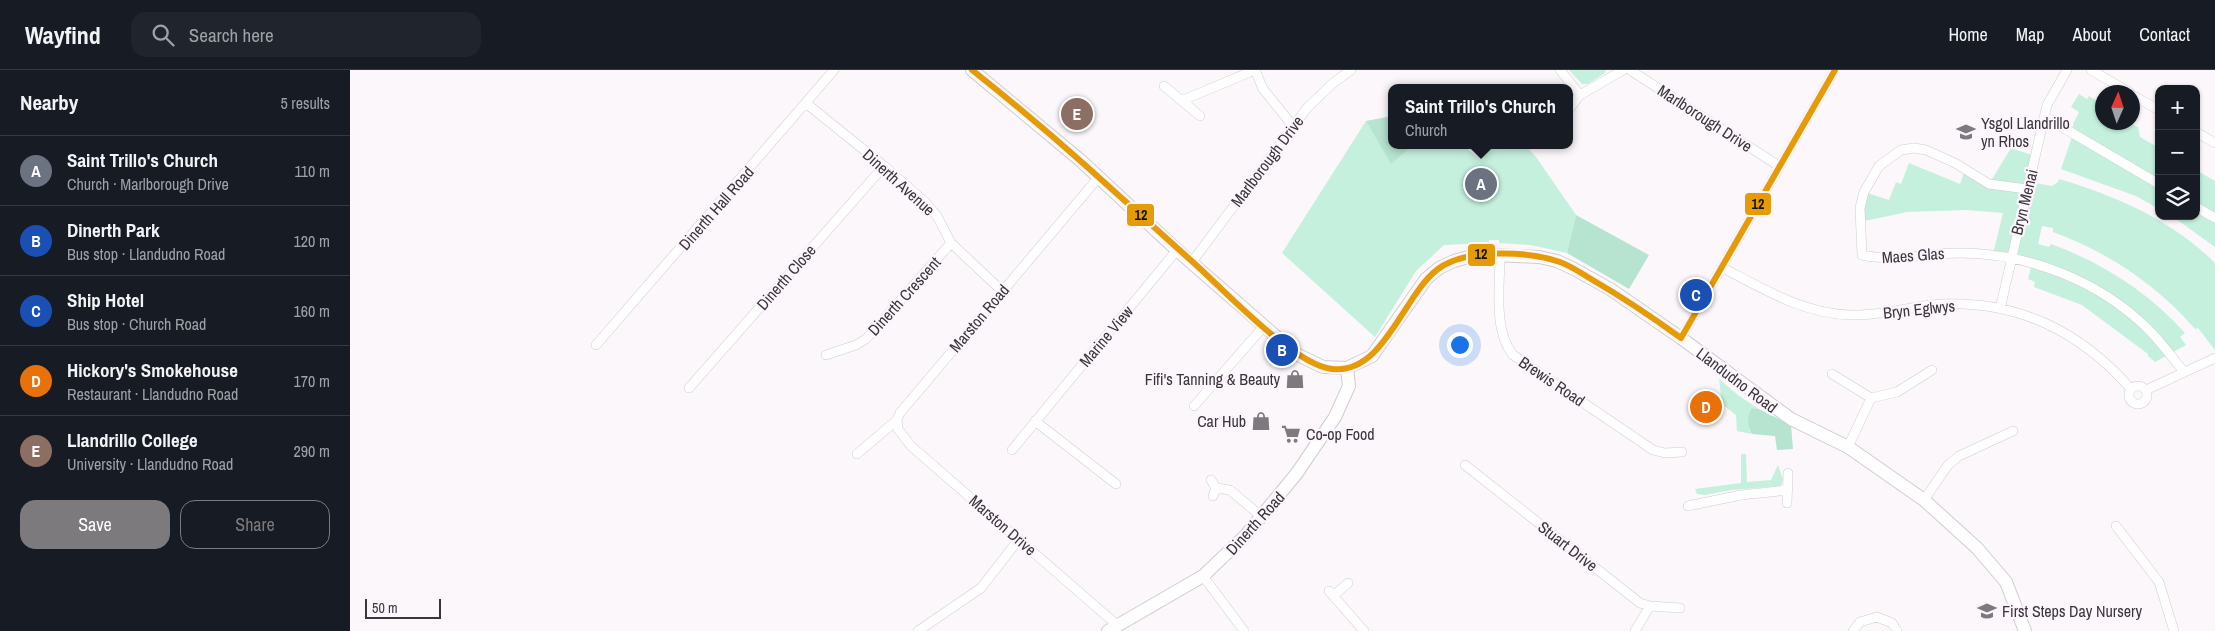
<!DOCTYPE html>
<meta charset="utf-8">
<style>
:root{--surface:#171b24;--page:#20242c;--text:#f1f3f6;--muted:#9ea1a6;--line:#363941;--accent:#7d7a7d}
body{margin:0;font-family:"Archivo Narrow",sans-serif;background:var(--page);color:var(--text)}
.controls{position:absolute;right:15px;top:15px;display:grid;overflow:hidden;border-radius:10px;box-shadow:0 1px 4px #0004}
.controls button{width:45px;height:45px;display:grid;place-items:center;padding:0;border:0;border-bottom:1px solid var(--line);background:var(--surface);color:var(--text);font:25px sans-serif}
.compass{position:absolute;left:1745px;top:15px;width:45px;height:45px;border-radius:50%;background:var(--surface);box-shadow:0 1px 4px #0004;rotate:3deg}
.scale{position:absolute;left:15px;bottom:12px;width:76px;box-sizing:border-box;padding-left:5px;border:2px solid #393639;border-top:0;font-size:14px;line-height:18px;white-space:nowrap;color:#393639;-webkit-text-stroke:4px #fdf5fd;paint-order:stroke}
.you{position:absolute;left:1109px;top:274px;width:18px;height:18px;margin:-12px;border:4px solid #fff;border-radius:50%;background:#1a73e8;box-shadow:0 0 0 8px #1a73e833}
.badge{display:grid;place-items:center;width:32px;height:32px;border-radius:50%;background:var(--accent);color:#fff;font-size:16px;font-weight:700}
.pin{position:absolute;translate:-50% -50%;border:2px solid #fff;box-shadow:0 1px 5px #0006}
.popup{position:absolute;left:1038px;top:14px;width:185px;height:65px;box-sizing:border-box;display:grid;place-content:center;border-radius:10px;background:var(--surface);filter:drop-shadow(0 1px 4px #0005);font-size:16px;white-space:nowrap;color:var(--muted)}
.popup b{font-size:19px;color:var(--text)}
.popup::after{content:'';position:absolute;left:50%;top:100%;margin-left:-10px;border:10px solid transparent;border-top-color:var(--surface)}
.list{margin:0;padding:0;list-style:none}
h2{display:flex;justify-content:space-between;align-items:center;height:65px;margin:0;padding:0 20px;font-size:21px}
h2 small{font-size:16px;font-weight:400;color:var(--muted)}
.list li{display:grid;grid-template-columns:32px 1fr auto;gap:15px;align-items:center;box-sizing:border-box;height:70px;padding:0 20px;border-top:1px solid var(--line)}
.list b{display:block;font-size:19px;white-space:nowrap}
.list p{margin:0;font-size:16px;white-space:nowrap;color:var(--muted)}
.list em{font-size:16px;font-style:normal;color:var(--muted)}
.actions{display:flex;gap:10px;padding:15px 20px}
.actions a{flex:1;padding:11px 0;border:1px solid var(--accent);border-radius:15px;text-align:center;font-size:18px;color:var(--accent)}
.actions .main{background:var(--accent);color:#fff}
.icon{flex:none;width:28px;height:28px;fill:none;stroke:currentColor;stroke-width:2;stroke-linecap:round;stroke-linejoin:round}
.map{position:relative;flex:none;width:1865px;height:561px;overflow:hidden}
header{display:flex;align-items:center;gap:30px;box-sizing:border-box;height:70px;padding:0 25px;background:var(--surface);border-bottom:1px solid var(--line)}
header strong{font-size:24px}
nav{display:flex;gap:28px;margin-inline-start:auto;font-size:18px}
.search{width:350px;height:45px;background:var(--page);display:flex;align-items:center;gap:12px;box-sizing:border-box;padding:0 18px;border-radius:15px;color:var(--muted);font-size:19px}
main{display:flex}
aside{flex:1;background:var(--surface)}
.map>svg:first-child{display:block}
.green{fill:#c4f0dd}
.forest{fill:#b6e4d1}
.lines{fill:none;stroke-linecap:round;stroke-linejoin:round}
.street-casing{stroke:#d0cdd0;stroke-width:10}
.secondary-casing{stroke:#d0cdd0;stroke-width:14}
.street{stroke:#fefefe;stroke-width:9}
.secondary{stroke:#fefefe;stroke-width:12}
.bus-1-casing{stroke:#fdf5fd;stroke-width:10}
.bus-1{stroke:#e49b06;stroke-width:6}
.labels{text-anchor:middle;dominant-baseline:central;stroke-width:4.5;stroke-linejoin:round;paint-order:stroke}
.street-label{font-size:16px;fill:#393639;stroke:#fdf5fd}
.poi-label{font-size:16px;fill:#393639;stroke:#fdf5fd;text-anchor:start}
.line-badge{stroke:#fdf5fd;stroke-width:2}
.pale-badge-label{font-size:14px;text-anchor:middle;font-weight:bold;fill:#111}
</style>
<header>
<strong>Wayfind</strong>
<div class="search"><svg class="icon" aria-label="search" viewBox="0 0 24 24"><circle cx="10" cy="10" r="6"/><path d="M15 15l6 6"/></svg>Search here</div>
<nav><a>Home</a><a>Map</a><a>About</a><a>Contact</a></nav>
</header>
<main>
<aside>
<h2>Nearby<small>5 results</small></h2>
<ul class="list">
<li><span class="badge" style="background:#6b7280">A</span><div><b>Saint Trillo's Church</b><p>Church · Marlborough Drive</p></div><em>110 m</em></li>
<li><span class="badge" style="background:#1a4fb4">B</span><div><b>Dinerth Park</b><p>Bus stop · Llandudno Road</p></div><em>120 m</em></li>
<li><span class="badge" style="background:#1a4fb4">C</span><div><b>Ship Hotel</b><p>Bus stop · Church Road</p></div><em>160 m</em></li>
<li><span class="badge" style="background:#e8710a">D</span><div><b>Hickory's Smokehouse</b><p>Restaurant · Llandudno Road</p></div><em>170 m</em></li>
<li><span class="badge" style="background:#8d6e63">E</span><div><b>Llandrillo College</b><p>University · Llandudno Road</p></div><em>290 m</em></li>
</ul>
<div class="actions"><a class="main">Save</a><a>Share</a></div>
</aside>
<div class="map">
<svg width="1865" height="561" viewBox="0 0 1865 561">
<rect width="100%" height="100%" fill="#fbf7fb"/>
<!-- green -->
<path class="green" d="M1219,0h37l-1,3 -17,11h-6z
M1729,24l8,5 2,-3 13,8v18l27,1 9,4 2,10 19,11v61l-23,-13 -75,-27 12,-35v-10l6,-12 -8,-5z
M1016,51l25,42 22,-18h49l19,14 9,-14h35l11,12 40,58 -9,38 -36,-8 -32,-2v-3h-10v3l-45,2 -28,26 -41,66 -93,-84z
M1661,78l24,8 -6,26 23,4 6,-4 1,-3c57,17 113,41 156,84v87l-17,-22 -3,1c-38,-44 -87,-77 -142,-97v-4l-11,-2 -4,18 11,3 2,-3c52,19 97,48 134,89l-5,4 6,8 -31,17 -7,-6v-2l-66,-49 -48,-18 1,-5 -7,-3 4,-15 -39,-10 10,-41 -37,-3 -59,2 -47,10 4,-30 25,8 7,-18 5,2 8,-21 51,21 5,-15 24,15z
M1846,100l19,11v66l-43,-31h24z
M1369,309l19,16 21,14 -7,-1 -3,22 3,4 -15,-3 -1,-16 -14,-11z
M1391,384h5l1,28 24,-2 7,-15 5,14 -2,7 -50,4 -26,5 -8,-1 -2,-5 46,-6z"/>
<!-- forest -->
<path class="forest" d="M1042,46v29h21l-22,19 -25,-43z
M1226,145l73,40 -20,34 -62,-36z
M1402,338l7,1 32,16 2,24 -16,1 -2,-14 -23,-2c-5,-7 -5,-19 0,-26z"/>
<g class="lines">
<!-- street casing -->
<g class="street-casing">
<path id="street" d="M905,0l8,19 30,37
M1210,0l20,25
M1280,0l149,96
M1741,0l38,22
M814,16l36,30
M1782,25l27,15
M833,30l72,-30
M457,34l77,62 41,36 12,14 14,27 51,48
M1220,38l10,-13 43,-25
M1695,47l114,67
M1846,62l19,11
M1677,119l-38,-5 -34,-21 -29,-13 -12,-2 -13,2 -22,16 -15,26 -4,16 2,47c32,7 65,-2 98,-2 68,0 139,28 187,75 14,14 25,29 37,44
M1846,137l19,11
M1150,185c0,30 -7,76 13,100l140,95 12,3 17,-1
M842,192l115,-154 26,-25 18,-13
M1371,197c41,21 82,47 130,48 31,1 60,-9 90,-11 78,-3 139,27 190,85
M1650,239l47,-204 20,-35
M1331,268l154,-268
M246,275l238,-275
M476,285l30,-10 10,-6 85,-96
M1482,304l39,24
M1779 325a9 9 0 1 1 18 0a9 9 0 1 1-18 0Z
M339,318l195,-222
M1796,320l69,-32
M844,336l70,-80
M547,350l1,9 13,17 206,179
M685,351l81,63
M1498,377l23,-49 26,-6 35,-22
M662,380l165,-200
M507,384l40,-34 3,-7 198,-235
M1115,395l175,138 10,3 30,2
M861,410l5,8 -3,8
M866,418l14,2 32,27
M1574,430l24,-35 11,-9 54,-25
M1437,433l1,-30
M1338,436l53,-11 47,-5
M1766,456l43,56 15,49
M853,506l41,55
M979,521l35,40
M983,526l15,-13
M568,561l63,-43 38,-49
M1285,561l15,-25
M1503,561l7,-9 17,-5 15,6 5,8"/>
</g>
<!-- secondary casing -->
<g class="secondary-casing">
<path id="secondary" d="M622,0l108,90 97,90 119,104 27,13 24,1 25,-12 54,-77 13,-11 15,-7 18,-5 22,-1 45,2 18,4 17,8 36,20 71,49 110,81 57,28 76,53 53,48 29,34 19,49
M758,561l95,-55 43,-41 51,-62 38,-56 14,-31 -2,-18"/>
</g>
<!-- street -->
<use href="#street" class="street"/>
<!-- secondary -->
<use href="#secondary" class="secondary"/>
<!-- bus-1 casing -->
<g class="bus-1-casing">
<path id="bus-1" d="M622,0c39,31 76,62 113,95 37,33 73,66 110,99 29,26 99,101 137,105 52,6 71,-74 106,-100 28,-21 90,-18 122,-7 11,4 21,11 31,17 31,18 61,38 90,59
M1331,268l154,-268"/>
</g>
<!-- bus-1 -->
<use href="#bus-1" class="bus-1"/>
</g>
<!-- icons -->
<defs>
<g id="school-bare" transform="scale(1.5)"><path d="M0-5L7-2L0 1L-7-2ZM-4 1L0 2.5L4 1V4Q0 6-4 4Z" fill="#7d7a7d" stroke="#fdf5fd" stroke-width="2.5" paint-order="stroke"/></g>
<g id="shop-bare" transform="scale(1.5)"><path d="M-5-2.5h2.3a2.7 3.5 0 0 1 5.4 0H5L5.5 6h-11ZM-1.5-2.5h3a1.5 2.3 0 0 0-3 0Z" fill="#7d7a7d" stroke="#fdf5fd" stroke-width="2.5" paint-order="stroke"/></g>
<g id="supermarket-bare" transform="scale(1.5)"><path d="M-6-5.5h2.5l.6 2H6L4.5 2H-2.5L-4.4-4H-6ZM-1.5 3.2a1.3 1.3 0 1 0 .1 0ZM3 3.2a1.3 1.3 0 1 0 .1 0Z" fill="#7d7a7d" stroke="#fdf5fd" stroke-width="2.5" paint-order="stroke"/></g>
</defs>
<g fill-rule="evenodd">
<use href="#school-bare" x="1616" y="62"/>
<use href="#shop-bare" x="945" y="309"/>
<use href="#shop-bare" x="911" y="351"/>
<use href="#supermarket-bare" x="941" y="364"/>
<use href="#school-bare" x="1637" y="541"/>
</g>
<g class="labels">
<!-- street labels -->
<g class="street-label">
<text transform="translate(1355 48) rotate(33)">Marlborough Drive</text>
<text transform="translate(917 91) rotate(-53)">Marlborough Drive</text>
<text transform="translate(549 112) rotate(42)">Dinerth Avenue</text>
<text transform="translate(1674 132) rotate(-76)">Bryn Menai</text>
<text transform="translate(366 138) rotate(-49)">Dinerth Hall Road</text>
<text transform="translate(1563 185) rotate(-4)">Maes Glas</text>
<text transform="translate(436 207) rotate(-49)">Dinerth Close</text>
<text transform="translate(554 226) rotate(-48)">Dinerth Crescent</text>
<text transform="translate(1569 239) rotate(-6)">Bryn Eglwys</text>
<text transform="translate(629 248) rotate(-50)">Marston Road</text>
<text transform="translate(756 266) rotate(-50)">Marine View</text>
<text transform="translate(1387 310) rotate(37)">Llandudno Road</text>
<text transform="translate(1202 311) rotate(34)">Brewis Road</text>
<text transform="translate(905 453) rotate(-48)">Dinerth Road</text>
<text transform="translate(653 455) rotate(41)">Marston Drive</text>
<text transform="translate(1218 476) rotate(38)">Stuart Drive</text>
</g>
<!-- poi labels -->
<g class="poi-label">
<text x="1631" y="53">Ysgol Llandrillo<tspan x="1631" dy="18">yn Rhos</tspan></text>
<text x="930" y="309" text-anchor="end">Fifi's Tanning &amp; Beauty</text>
<text x="896" y="351" text-anchor="end">Car Hub</text>
<text x="956" y="364">Co-op Food</text>
<text x="1652" y="541">First Steps Day Nursery</text>
</g>
</g>
<g class="line-badge">
<rect x="1394" y="122" width="28" height="24" rx="5" fill="#e49b06"/>
<rect x="776" y="133" width="29" height="24" rx="5" fill="#e49b06"/>
<rect x="1117" y="173" width="29" height="24" rx="5" fill="#e49b06"/>
</g>
<g class="pale-badge-label">
<text x="1408" y="139">12</text>
<text x="791" y="150">12</text>
<text x="1131" y="189">12</text>
</g>
</svg>
<div class="controls">
<button>+</button>
<button>−</button>
<button><svg class="icon" aria-label="layers" viewBox="0 0 24 24"><path d="M12 4l9 5-9 5-9-5zM3 14l9 5 9-5"/></svg></button>
</div>
<svg class="compass" viewBox="-18 -18 36 36"><path d="M0-13l5 13h-10z" fill="#e53935"/><path d="M0 13l5-13h-10z" fill="#9ea1a6"/></svg>
<div class="scale">50 m</div>
<div class="you"></div>
<div class="pin badge" style="left:1131px;top:114px;background:#6b7280">A</div>
<div class="popup"><b>Saint Trillo's Church</b>Church</div>
<div class="pin badge" style="left:932px;top:280px;background:#1a4fb4">B</div>
<div class="pin badge" style="left:1346px;top:225px;background:#1a4fb4">C</div>
<div class="pin badge" style="left:1356px;top:337px;background:#e8710a">D</div>
<div class="pin badge" style="left:727px;top:44px;background:#8d6e63">E</div>
</div>
</main>
